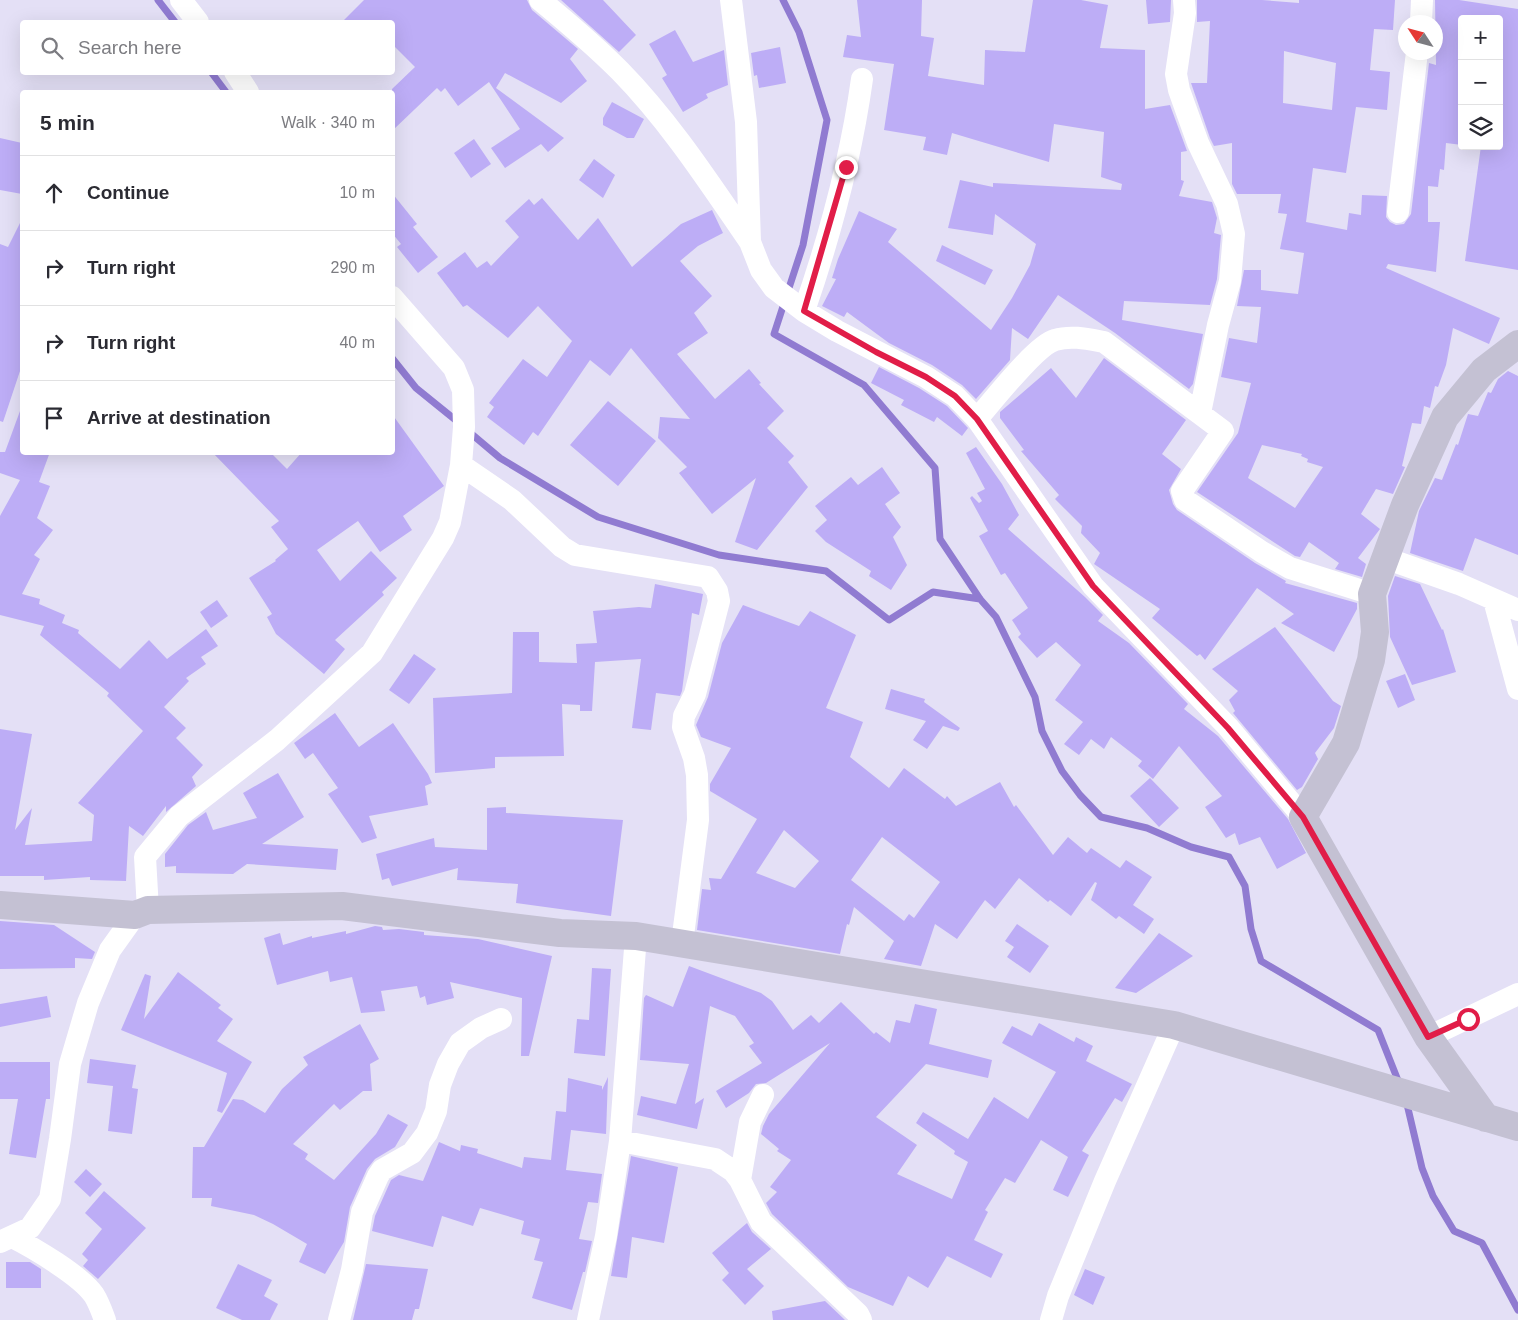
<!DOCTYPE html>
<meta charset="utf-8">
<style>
:root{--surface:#fff;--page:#f7f7f7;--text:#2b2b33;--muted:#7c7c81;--line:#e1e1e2}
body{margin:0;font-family:Helvetica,sans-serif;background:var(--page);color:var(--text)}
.controls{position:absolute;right:15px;top:15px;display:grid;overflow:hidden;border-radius:5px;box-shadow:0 5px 20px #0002}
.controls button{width:45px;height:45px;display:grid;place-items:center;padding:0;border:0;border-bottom:1px solid var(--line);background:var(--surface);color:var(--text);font:25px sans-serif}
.compass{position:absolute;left:1398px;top:15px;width:45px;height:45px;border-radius:50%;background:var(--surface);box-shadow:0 5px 20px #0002;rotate:306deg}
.stop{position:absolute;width:15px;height:15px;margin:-11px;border:4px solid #e11d48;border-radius:50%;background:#fff}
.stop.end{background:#e11d48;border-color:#fff;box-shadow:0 1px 5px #0008}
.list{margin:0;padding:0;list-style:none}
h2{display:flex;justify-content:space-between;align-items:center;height:65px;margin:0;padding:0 20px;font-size:21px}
h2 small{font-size:16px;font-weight:400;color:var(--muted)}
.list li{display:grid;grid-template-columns:32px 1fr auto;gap:15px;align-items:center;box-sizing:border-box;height:75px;padding:0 20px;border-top:1px solid var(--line)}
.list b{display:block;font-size:19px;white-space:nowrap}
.list em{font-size:16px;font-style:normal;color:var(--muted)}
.icon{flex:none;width:28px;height:28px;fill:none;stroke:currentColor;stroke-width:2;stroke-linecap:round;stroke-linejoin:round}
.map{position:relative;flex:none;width:1518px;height:1320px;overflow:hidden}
.search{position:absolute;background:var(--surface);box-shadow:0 5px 20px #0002;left:20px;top:20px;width:375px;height:55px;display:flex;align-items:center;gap:12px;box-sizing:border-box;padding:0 18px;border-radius:5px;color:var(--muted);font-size:19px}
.panel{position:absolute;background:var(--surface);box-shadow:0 5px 20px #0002;left:20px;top:90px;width:375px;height:365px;border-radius:5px}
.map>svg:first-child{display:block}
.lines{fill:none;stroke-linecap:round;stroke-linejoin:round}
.stream{stroke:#907bd1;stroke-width:7}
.building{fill:#bdadf6;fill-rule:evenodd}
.street{stroke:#fff;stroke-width:22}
.secondary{stroke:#c4c1d3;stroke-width:28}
.route{stroke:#e11d48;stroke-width:6}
</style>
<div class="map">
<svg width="1518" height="1320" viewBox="0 0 1518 1320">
<rect width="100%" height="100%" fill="#e4e0f6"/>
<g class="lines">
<!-- stream -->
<path class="stream" d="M158,0l17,22
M783,0l16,32 28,88 -24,125 -29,89 90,51 71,83 5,71 40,60 16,18 39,80 7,34 20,40 18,24 21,22 46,11 44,19 38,10 16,29 6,43 10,32 117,69 21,53
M211,72l15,20
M392,358l24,30 42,34
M468,431l32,27 98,59 121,38 107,16 63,49 44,-28 47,7
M1406,1100l16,68 11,28 21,35 28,12 36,67"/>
</g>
<!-- building -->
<path class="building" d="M364,0h163l5,10 46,39 -8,10 17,22 -26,22 -56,-30 -9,15 68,50 -16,14 -7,-8 -36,24 -14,-20 29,-19 -31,-47 -31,24 -13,-18 -4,4 -4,-4 -45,43v-42l23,-22 -23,-23v-22h-50z
M561,0h42l33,35 -17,17z
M857,0h65l-1,36 13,2 -6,38 56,9 1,-35 40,2 8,-52h48l27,5 -8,43 45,2v59l25,-4 17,46 -6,1v28l3,1 -5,15 33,6 5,16 -3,15 7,2 -4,44 -7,26 -86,-4 -2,19 81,14 -10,50 -4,5 -74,-56 -57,-38 -30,44 -16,-11 -2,32 -34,39 -14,-14 -30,-20 -43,-22 -42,-31 -3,5 -22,-11 14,-27 -4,-1 6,-19 21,-48 38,18 -9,13 103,88 21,-32 18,-33 6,-21 -41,-30 -2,21 -45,-7 12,-48 33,7v-4l128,7 1,-6 -21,-7 3,-45 -50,-8 -5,38 -97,-29 -5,22 -24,-5 3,-13 -42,-7 10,-66 -51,-7 4,-22 14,2z
M1146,0h25l-1,22 -22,2z
M1197,0h65l37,3v-3h96l-2,30 -19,-1 -4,41 20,2 -3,38 -31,-3 -10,66 -33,-5 -7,54 41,8 2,-17 12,2 1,-20 25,1 -1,21 4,5 6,3 8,-1 7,-10 18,-151 7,2 -1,-65h24l59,9v261l-53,-9 16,-115h18v-127h-37v126l-16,-2 -2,27 -4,-1 -2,18 -10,-1v36h12l-4,50 -48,-8 -2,4 114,50 -11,26 -36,-16 -7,37 -8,22 -3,-1 -5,22 -6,-2 -3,18 -9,-1 -10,43 3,1 -12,27 -17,-5 -15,25 19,15 -22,29 8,6 -4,13 -27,-8 4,-6 -30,-21 -9,15 -5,-1 -98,-64 41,-59 13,-50 -30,-6 8,-39 28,5 4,-36 -24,-1 7,-36h17v20l37,4 6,-41 -24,-4 7,-35 -9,-1 3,-19h-44l-5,-10v-41l-18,3 -4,-8 -19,-55h16l3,-62 -13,1zM1284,51l52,12 -4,47 -49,-7zM1262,445l40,9 -1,2 7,3 -1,3 16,5 -28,41 -47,-30z
M675,30l18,32 31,-12 4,35 -22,9 2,4 -25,14 -21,-34 5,-3 -18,-31z
M780,47l6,36 -27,5 -2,-13 -3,1 -3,-23z
M612,102l32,17 -10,19h-7l-24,-13v-7z
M0,138l22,5v51l-22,-4z
M474,139l17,25 -20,14 -17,-25z
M594,159l21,16 -12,23 -24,-18z
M392,193l25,31 -4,3 25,30 -20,16 -21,-26 4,-3 -9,-11z
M542,198l36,42 20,-22 34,49 49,-43 31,-14 11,23 -25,13 -18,15 32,35 -18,17 14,20 -31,21 38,45 34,-30 12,14 -2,1 25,27 -17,17 27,28 -6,6 20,25 -51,63 -22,-8 21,-64 -44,36 -33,-41 8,-6 -29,-29 2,-21 30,2 -59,-71 -21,28 -20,-16 -52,76 -5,-4 -9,13 -37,-28 7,-10 -5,-4 34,-44 24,18 25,-36 -34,-35 -30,32 -41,-33 -4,2 -26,-34 28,-21 12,16 10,-7 4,5 28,-29 -14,-16 24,-22 5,6z
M22,219v146l-19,57 -3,-1v-177l8,3z
M942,245l51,25 -8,15 -49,-24z
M1104,358l82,62 -24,34 19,15 -12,21 4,14 4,6 78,53 31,18 -1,2 72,20v6l-23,43 -53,-29 13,-9 -37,-26 -52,72 -5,-6 -3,2 -45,-38 8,-9 -66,-45 6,-11 -19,-20 1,-7 -27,-27 4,-4 -38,-44 3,-1 -24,-32v-6l51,-44 25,30z
M879,367l40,21 28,18 21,22 -6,8 -25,-19 -3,5 -33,-17 3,-5 -33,-17z
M1508,371l10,5v179l-43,-17 -12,33 -53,-18 9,-42 16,-33 7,2 14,-36 2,1 10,-31 10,2 10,-24 3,1 7,-14z
M608,401l48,40 -38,45 -48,-41z
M20,411h2v41h28l-11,30 11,4 -13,32 16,12 -19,25 6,4 -18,35 18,5 -1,5 26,11 -3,8 17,7 -1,3 42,36 29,-29 18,19 39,-30 12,17 -17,11 5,7 -20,14 3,3 -25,26 22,21 -10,10 27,27 -11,12 4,9 -30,26v-6l-23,30 -14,-10 -3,55 -36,-1v-3l-46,3v-4h-44v-147l32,5 -17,96 17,-22 -7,37 67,-4 2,-26 -16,-12 65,-72 -36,-35 2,-3 -69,-58 4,-9 -44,-11v-99l20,-36 -20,-7v-21h5z
M392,414l52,72 -41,30 9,14 -32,22 -22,-31 -41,29 23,31 31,-30 26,27 -15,14 2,3 -49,45 10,9 -21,25 -48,-40 -9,-17 5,-3 -23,-36 27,-17 -1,-1 13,-11 -17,-22 8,-6 -67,-69h58l17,17 15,-17h90z
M976,447l26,37 17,31 -11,14 77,68 18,18 -5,6 31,22 59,61 -4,5 34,27 70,83 18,34 -29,16 -17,-32 -21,8 -4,-12 -9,5 -21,-31 17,-11 -43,-50 -26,33 -15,-13 4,-5 -31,-24 -7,12 -13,-10 -12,16 -15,-11 19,-22 -28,-22 26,-35 -25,-23 -19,16 -19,-21 3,-3 -9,-14 16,-12 -23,-35 -4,2 -22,-39 9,-5 -18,-33 2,-2 7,7 3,-2 -5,-8 8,-4 -19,-36z
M882,467l18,26 -15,11 16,23 -8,10 14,28 -16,25 -22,-14 2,-5 -45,-29 -11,-11 12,-11 -12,-14 36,-29 7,8z
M1395,576l25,8 22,46 1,-1 13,43 -44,13 -22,-48 -2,-41z
M655,584l48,10 -4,21 -7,-2 -10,78 -2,5 -24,-3 -5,37 -19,-2 9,-69 -46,3 -3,49h-12v-6l-18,-1 2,52 -69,1v11l-60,5 -2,-75 79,-5 1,-61h26v30l38,1 -1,-19 21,-1 -4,-32 46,-4 12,1z
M217,600l11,16 -17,12 -11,-16z
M743,605l56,21 11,-15 46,24 -30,73 37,14 -13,35 39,31 15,-20 41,31 2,-3 9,10 44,-24 14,25 2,-2 37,50 15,-18 19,16 4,-5 29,20 6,-8 26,17 -19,28 21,14 -10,15 -25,-18 -3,3 -25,-19 6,-17 -2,-1 -24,34 -21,-16 -2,2 -29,-24 -24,31 -10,-9 -28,39 -22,-15 -14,42 -37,-7 10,-18 -40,-34 -5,18 -2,-1 -7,30 -143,-24 5,-41 9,1 -2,-12 12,1 36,-60 -47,-28v-7l21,-36 -30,-11 -5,-12 12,-28 14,-54zM784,830l35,31 -24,27 -39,-15zM882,837l58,45 -26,36 -5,-4 -5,7 -53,-41z
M1275,627l58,74 8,5 -7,22 -19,25 3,6 -16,28 -5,3 -64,-77 2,-2 -6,-11 9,-9 -26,-22z
M414,654l22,15 -27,35 -20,-14z
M1405,674l10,26 -17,8 -12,-27z
M891,689l34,10 -1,3 36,26 -2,3 -15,-5 -16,23 -14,-9 13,-19 -41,-12z
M335,713l24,34 34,-24 35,51 4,9 -7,3 3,19 -59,11 8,22 -15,5 -34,-49 10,-6 -25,-35 -8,6 -11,-16z
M278,773l26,44 -42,27 76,5 -2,21 -89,-6 -14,10 -57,-1v-7l-11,1v-13l23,-29 18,-13 7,18 44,-12 -14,-25z
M1150,778l29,30 -20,19 -29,-31z
M506,807v6l117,7 -12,96 -95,-13 2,-19 -61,-4 1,-12 -66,18 -3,-8 -7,2 -6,-26 58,-16 1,9 52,3v-42z
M0,921l54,4 41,27 -3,7 -17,-1v10l-75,1z
M1017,924l32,22 -19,27 -23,-16 7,-10 -9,-6z
M375,926l7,1 1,3 16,-1 25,3v3l54,4 74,17 -23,100h-8l1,-58 -72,-16 4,16 -27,7 -2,-9 -5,2 -3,-12 -36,5 4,20 -24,2 -9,-36 -22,5 -2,-11 -51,14 -13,-47 16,-5 3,12 29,-9v2l34,-7v3z
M1159,933l34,23 -57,37 -21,-5z
M689,966l72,27 11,8 21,29 18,-15 8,8 22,-21 33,32 2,-2 14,11 6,-23 14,3 5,-19 22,5 -8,35 63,16 -4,18 -62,-14 -50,53 41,28 -20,29 55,25 16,-37 -14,-8 1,-3 -39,-28 7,-11 45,27 26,-42 34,22 28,-47 -54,-29 10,-17 20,10 7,-13 35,19 2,-5 17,9 -7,15 46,23 -10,18 -7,-4 -33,53 7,4 -21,42 -15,-7 15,-33 -27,-17 -26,43 -10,-5 -20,32 3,2 -14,28 29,14 -12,24 -44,-22 -19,32 -20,-12 -15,30 -45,-19 -76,-73 -6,-11 11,-11 -7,-5 21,-27 -14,-9 2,-2 -18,-15 2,-8 6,-12 61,-71 -64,40 -10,1 -7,9 -23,15 -10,-17 46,-28 -13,-17 5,-3 -19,-27 -25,-10 -15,98 9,-6 -7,31 -60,-14 4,-19 35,8 13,-40 -49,-4 4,-62 2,-3 27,12z
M592,968l19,1 -6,87 -31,-3 3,-34 12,1z
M178,972l43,33 -3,3 15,11 -16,22 35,21 -30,51 -5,-2 10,-38 -106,-43 24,-56 6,2 -7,43z
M47,996l4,21 -51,10v-23z
M360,1024l19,35 -9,5 2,27h-9l-23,19 -6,-6 -41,40 15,10 -3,5 29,21 42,-46 12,-20 20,11 -13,22 -20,12 -8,10 -17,38 -6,35 -19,32 -26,-12 8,-18 -34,-20 -19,-9 -43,-9 1,-8h-20l1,-51h11l29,-48 10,1 22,13 17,-24 26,-24 -5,-8z
M90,1059l46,6 -4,23 6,1 -6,45 -24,-3 5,-45 -26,-3z
M0,1062h50v37h-4l-10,59 -27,-4 9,-55h-18z
M608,1077l-2,57 -35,-4 -5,40 36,4 -4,29 -10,-1 -9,37 13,2 -7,31h-2l-11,38 -40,-12 11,-36 -9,-2 6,-21 -19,-5 3,-13 -44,-13 -7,18 -31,-10 -9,31 -61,-16 3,-15 16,-36 8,-5 24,6 16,-39 21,9 1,-6 17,4 -1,4 45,15 2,-11 27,3 5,-49 10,1 2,-34 34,8v4z
M631,1156l47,11 -14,76 -32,-6 -5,41 -16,-2z
M86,1169l16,15 -12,13 -16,-15z
M104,1191l42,37 -48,51 -15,-13 5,-6 -6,-6 20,-25 -17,-16z
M747,1223l5,9 19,17 -24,20 17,17 -19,19 -23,-25 7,-7 -17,-20z
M6,1262h24l11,7v19h-35z
M238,1264l34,16 -8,16 14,8 -8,16h-28l-26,-12z
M366,1264l62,5 -9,40h-4l-3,11h-59z
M1085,1269l20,8 -12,28 -19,-10z
M825,1301l20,19h-72l-1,-9z"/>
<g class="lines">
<!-- street -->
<path class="street" d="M181,0l17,22
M540,0c28,23 55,46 80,71 50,51 90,113 130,171
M731,0l15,122 4,120 11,28 13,18 30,23 33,20 89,46 29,19 22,23 116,167 135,141 75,90
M1184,0l1,13 -9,61 3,16 19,53 29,61 7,30 -4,47 -12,44 -18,88
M1421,22l1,-22
M235,72l13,20
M1398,212l19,-160
M804,311c26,-75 47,-153 58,-232
M977,419c15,-17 59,-74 78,-79 16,-5 33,-1 49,2l119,89 -41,60 3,9 77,52 28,16 82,26
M461,465l51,35 50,47 13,8 133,22 9,14 2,10 -24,93 -11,22 -1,11 11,31 3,17 1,45 -16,123
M1385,558l74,26 59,26
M1494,600l24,89
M148,910l-3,-53 34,-41 98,-76 95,-87 71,-115 7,-16 11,-57 3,-38 -1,-37 -9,-22 -62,-71
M1428,1037l90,-43
M763,1095l-13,27 -10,58 21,42 97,92 3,6
M620,1141l95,18 18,12 7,9
M12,1237c22,11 69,39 82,58 5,8 8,17 11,25
M0,1242l30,-14 20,-29 10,-60 10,-75 18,-61 22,-53 25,-35
M339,1320l13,-50 10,-58 16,-36 4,-6 30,-17 15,-20 9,-22 4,-26 8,-21 12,-21 21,-15 20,-9
M588,1320l18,-84 14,-95 16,-205
M1051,1320l7,-24 47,-115 69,-156"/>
<!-- secondary -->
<path class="secondary" d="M0,905l135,10 13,-5 194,-4 218,27 76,3 538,89 344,102
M1486,1118l-58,-81 -125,-220 43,-74 25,-83 4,-28 -3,-38 33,-89 40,-88 39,-47 34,-26"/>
</g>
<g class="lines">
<!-- route -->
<path class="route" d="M846,167l-42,144 72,41 50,25 29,19 22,23 116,167 135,142 75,89 125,220 40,-18"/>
</g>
</svg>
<div class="controls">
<button>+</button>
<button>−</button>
<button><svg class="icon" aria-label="layers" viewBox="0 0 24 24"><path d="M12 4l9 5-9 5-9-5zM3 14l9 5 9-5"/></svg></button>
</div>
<svg class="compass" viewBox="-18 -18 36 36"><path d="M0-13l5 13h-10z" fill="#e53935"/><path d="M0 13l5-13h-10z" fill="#7c7c81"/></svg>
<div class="stop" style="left:1468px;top:1019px"></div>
<div class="stop end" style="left:846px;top:167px"></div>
<div class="search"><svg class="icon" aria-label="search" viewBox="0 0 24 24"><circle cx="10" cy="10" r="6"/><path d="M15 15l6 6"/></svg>Search here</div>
<section class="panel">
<h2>5 min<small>Walk · 340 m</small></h2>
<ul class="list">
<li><svg class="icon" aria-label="ahead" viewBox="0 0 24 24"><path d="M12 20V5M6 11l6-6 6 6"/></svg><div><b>Continue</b></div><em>10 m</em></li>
<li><svg class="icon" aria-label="right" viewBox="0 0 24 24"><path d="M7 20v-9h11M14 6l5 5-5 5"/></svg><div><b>Turn right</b></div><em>290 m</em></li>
<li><svg class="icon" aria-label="right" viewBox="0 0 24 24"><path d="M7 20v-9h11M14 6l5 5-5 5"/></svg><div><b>Turn right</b></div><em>40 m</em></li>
<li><svg class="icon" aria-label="arrive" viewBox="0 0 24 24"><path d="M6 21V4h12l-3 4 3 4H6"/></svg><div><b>Arrive at destination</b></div></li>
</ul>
</section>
</div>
